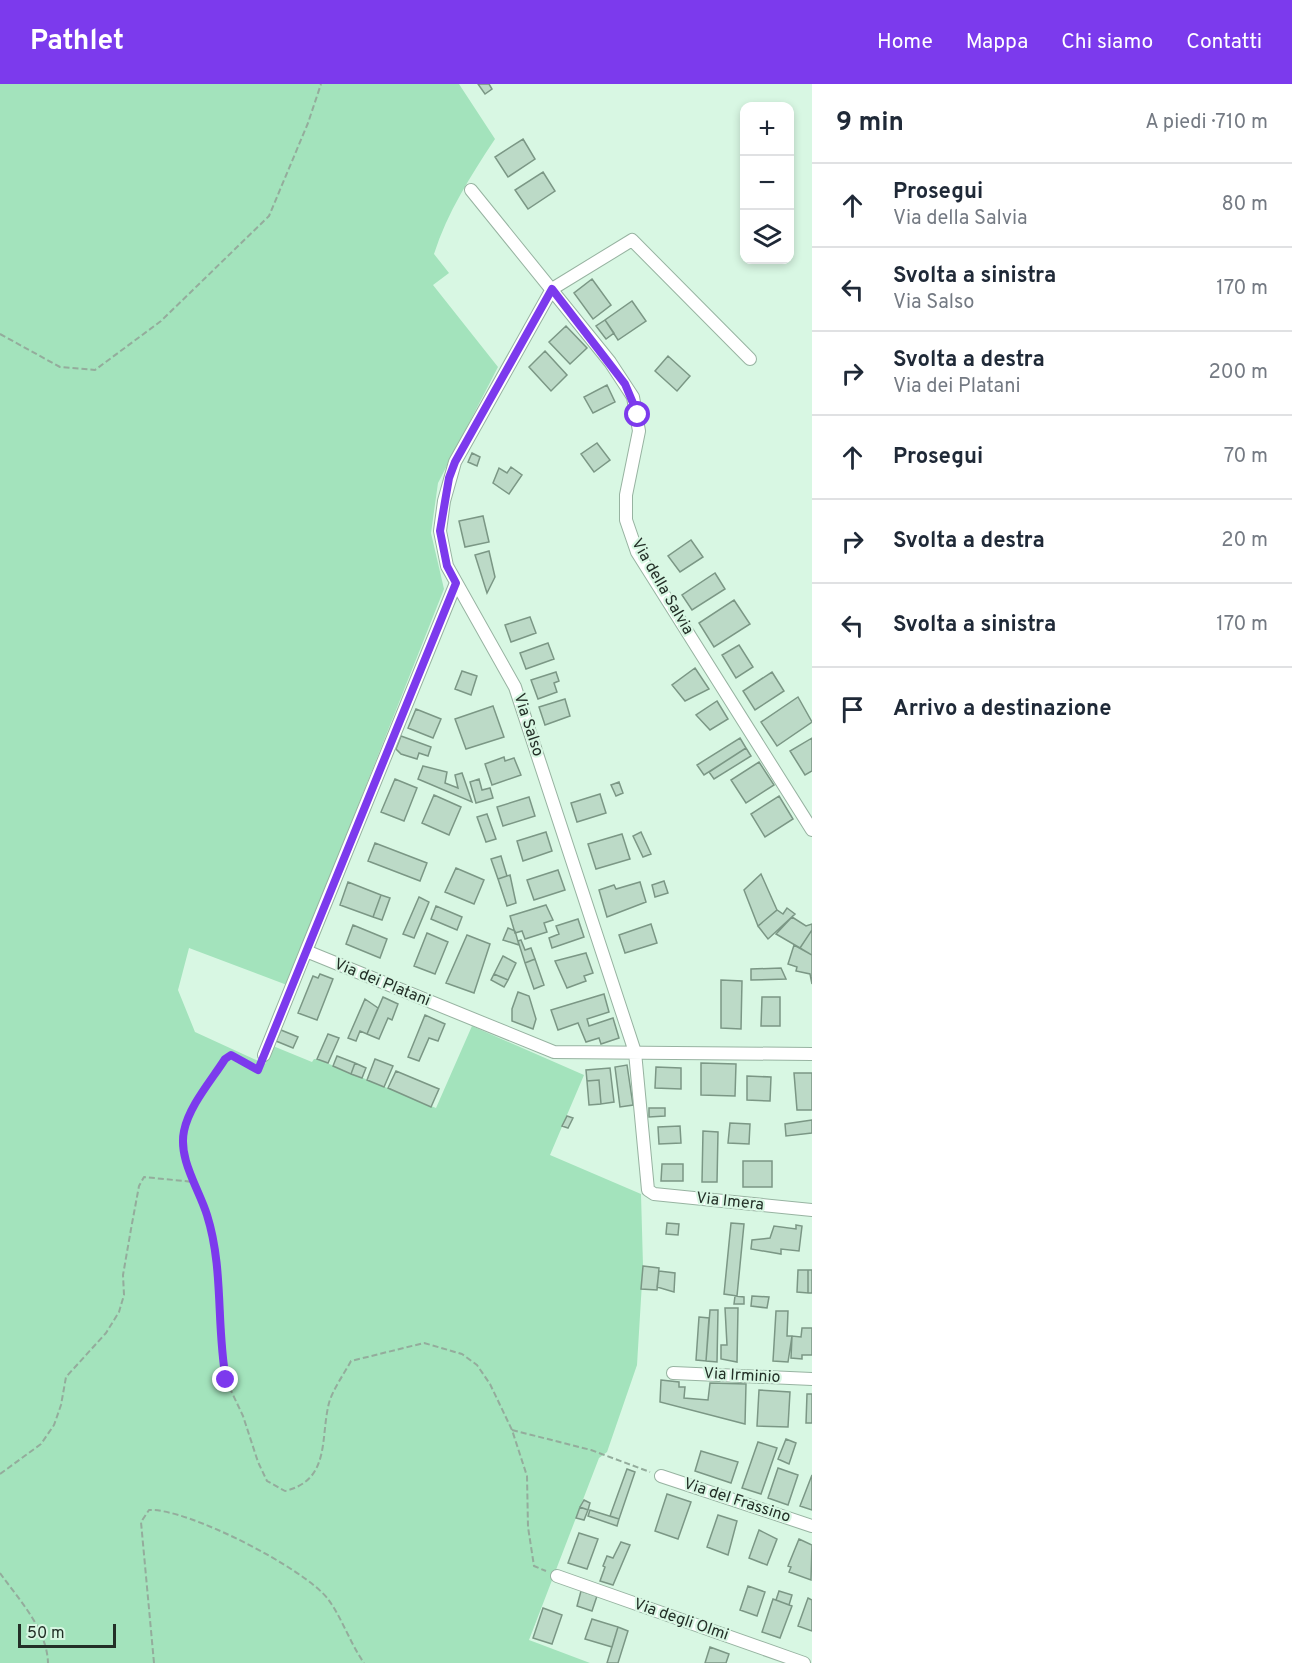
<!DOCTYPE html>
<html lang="it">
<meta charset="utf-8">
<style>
:root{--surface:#fff;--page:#f6f6f7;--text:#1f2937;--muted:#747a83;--line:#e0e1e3;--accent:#7c3aed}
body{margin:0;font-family:Overpass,sans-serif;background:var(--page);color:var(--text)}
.controls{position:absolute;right:18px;top:18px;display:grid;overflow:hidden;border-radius:12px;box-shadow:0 3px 9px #0003}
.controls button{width:54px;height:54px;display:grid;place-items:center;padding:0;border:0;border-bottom:2px solid var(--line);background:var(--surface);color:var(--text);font:30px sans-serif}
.scale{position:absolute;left:18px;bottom:15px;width:98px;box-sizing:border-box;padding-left:6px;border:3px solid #232f27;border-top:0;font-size:16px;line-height:21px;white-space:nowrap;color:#232f27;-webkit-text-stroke:4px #d8f7e3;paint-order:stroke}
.stop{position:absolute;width:18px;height:18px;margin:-14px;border:4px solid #7c3aed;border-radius:50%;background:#fff}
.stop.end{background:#7c3aed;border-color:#fff;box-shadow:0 2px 6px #0008}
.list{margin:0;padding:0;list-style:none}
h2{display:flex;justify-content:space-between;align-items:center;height:78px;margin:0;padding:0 24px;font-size:26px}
h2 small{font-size:20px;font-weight:400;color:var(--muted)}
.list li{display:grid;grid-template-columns:39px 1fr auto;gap:18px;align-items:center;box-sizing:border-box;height:84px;padding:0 24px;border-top:2px solid var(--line)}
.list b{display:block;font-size:22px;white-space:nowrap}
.list p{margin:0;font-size:20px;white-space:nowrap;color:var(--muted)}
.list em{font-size:20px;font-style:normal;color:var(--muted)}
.icon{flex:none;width:33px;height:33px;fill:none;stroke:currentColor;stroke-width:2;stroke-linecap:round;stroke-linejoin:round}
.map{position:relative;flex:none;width:812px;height:1579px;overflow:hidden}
header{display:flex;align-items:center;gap:36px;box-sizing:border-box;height:84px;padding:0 30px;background:var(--accent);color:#fff}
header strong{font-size:28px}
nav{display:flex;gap:33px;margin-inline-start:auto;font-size:21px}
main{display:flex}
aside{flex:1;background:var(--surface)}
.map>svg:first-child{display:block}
.green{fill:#a3e3bc}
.building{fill:#bcdac7;stroke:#7b9785;stroke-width:1.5}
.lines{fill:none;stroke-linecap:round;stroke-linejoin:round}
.street-casing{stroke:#97b3a1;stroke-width:14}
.path{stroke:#94ac9c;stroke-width:2;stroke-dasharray:6 3;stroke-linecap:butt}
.street{stroke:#fff;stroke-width:12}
.route{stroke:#7c3aed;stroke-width:8}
.labels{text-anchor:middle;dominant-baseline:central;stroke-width:4.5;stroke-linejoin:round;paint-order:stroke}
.street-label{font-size:16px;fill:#232f27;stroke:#d8f7e3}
</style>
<header>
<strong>Pathlet</strong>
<nav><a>Home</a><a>Mappa</a><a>Chi siamo</a><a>Contatti</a></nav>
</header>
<main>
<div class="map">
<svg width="812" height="1579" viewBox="0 0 812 1579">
<rect width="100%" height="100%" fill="#d8f7e3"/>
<!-- green -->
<path class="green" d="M0,0h459l36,55c-24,36 -48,74 -61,115l15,19 -16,12 65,82 -60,116 -7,50 13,56 -157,396 -98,-37 -11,42 17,42 70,32 8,-18 39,16 2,-3h3l119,49 36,-82 112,49 -34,80 91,39 2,72 -6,99 -30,87 -8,6 -70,182 61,23h-590z"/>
<!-- building -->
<path class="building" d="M478,0h11l3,5 -7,5z
M523,55l12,20 -27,18 -13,-20z
M543,88l12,19 -27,18 -13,-19z
M592,195l19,26 -18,14 -19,-26z
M632,217l14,20 -28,19 -13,-20z
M605,236l9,13 -8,6 -10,-13z
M566,242l21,22 -17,16 -21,-22z
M545,267l22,24 -16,16 -22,-24z
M668,272l22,20 -13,15 -22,-20z
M607,301l8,17 -22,11 -9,-16z
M597,359l13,17 -16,12 -13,-18z
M472,369l8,4 -3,9 -9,-4z
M511,383l11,8 -13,19 -16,-11 6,-15 8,5z
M483,432l6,26 -24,5 -6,-26z
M691,456l12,17 -23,15 -12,-16z
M489,467l6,26 -8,16 -12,-38z
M715,489l10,16 -33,21 -10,-15z
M734,516l16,24 -36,23 -15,-24z
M530,533l6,16 -25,9 -6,-17z
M548,559l6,16 -28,10 -6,-16z
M739,561l14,22 -17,11 -14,-23z
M695,584l14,21 -24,12 -13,-16z
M462,587l15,5 -6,19 -16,-6z
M556,588l3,9 -5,2 3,9 -19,7 -7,-19z
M772,588l12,19 -29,19 -12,-19z
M798,613l14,25 -35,24 -16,-24z
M565,615l5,17 -25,9 -6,-18z
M717,617l11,18 -18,11 -14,-15z
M493,622l11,31 -38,12 -11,-30z
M416,625l25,10 -8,19 -25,-10z
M401,652l30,11 -3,9 -9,-3 -2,6 -16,-5 -5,-5z
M740,654l6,10 -42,27 -7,-10z
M812,654v33l-7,4 -15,-24z
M746,664l5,8 -37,23 -5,-7z
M504,673l1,4 9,-3 7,17 -29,10 -7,-21z
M759,678l15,23 -28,18 -15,-23z
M423,682l24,6 -2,11 13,5 -3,-13 7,-2 10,29 -54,-23z
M395,695l22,9 -13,33 -23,-9z
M479,695l3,11 8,-2 3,10 -17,5 -6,-21z
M619,698l4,11 -7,3 -5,-11z
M600,710l6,19 -29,9 -6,-19z
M434,711l27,12 -12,28 -27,-12z
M779,712l14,23 -28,18 -14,-23z
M529,713l6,19 -32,10 -6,-19z
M487,730l9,25 -10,3 -9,-25z
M546,748l6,19 -29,10 -6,-20z
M641,748l10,22 -8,3 -10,-21z
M622,750l8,25 -34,10 -8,-25z
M375,759l52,20 -7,18 -52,-20z
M501,772l6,20 -9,3 -7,-20z
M456,784l28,12 -10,24 -29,-12z
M558,786l7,20 -31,10 -7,-20z
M761,790l16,36 -19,16 -14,-36z
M510,791l6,28 -9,3 -9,-27z
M664,797l4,12 -13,4 -3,-12z
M348,798l33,13 -8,22 -33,-12z
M640,798l6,20 -39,15 -8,-27 15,-5 2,4z
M381,811l9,3 -8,22 -9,-3z
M419,813l10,5 -15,36 -11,-4z
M546,821l7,15 -9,3 3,9 -22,7 -3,-8 -7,2 -5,-17z
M436,822l26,11 -5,13 -26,-11z
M787,824l8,6 -27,25 -10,-13 19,-16 6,4z
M792,833l14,9 6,-2v6l-12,18 -24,-14z
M578,835l6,18 -32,11 -3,-10 10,-4 -3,-8z
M651,840l6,19 -32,10 -6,-18z
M353,841l34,14 -7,19 -34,-14z
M508,844l7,3 4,14 -16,-5z
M812,846v25l-12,-7z
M427,849l21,9 -13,32 -21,-8z
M467,851l23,9 -16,49 -28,-10z
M521,856l4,10 6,-2 4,11 -10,4 -7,-22z
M794,861l18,10v29l-2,-10 -14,-3 1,-4 -9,-3z
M586,869l7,20 -9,3 2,5 -19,7 -12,-27z
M503,872l13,7 -8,17 -14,-6z
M535,875l9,26 -10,4 -9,-26z
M781,884l5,11 -35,1v-11z
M320,890l13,5 -16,41 -19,-7 15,-37 5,2z
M494,890l14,6 -4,7 -13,-7z
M721,896l21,1 -1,48 -20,-1z
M518,908l11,4 7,23 -3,10 -21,-8v-12z
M604,910l5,18 -22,7 2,7 24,-8 6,20 -18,6 -2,-6 -13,4 -8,-19 -20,7 -7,-20z
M383,913l15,7 -6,16 -4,-2 -9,21 -12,-5z
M762,913h18v29h-19z
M365,915l13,9 -11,26 -7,-3 -4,10 -8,-3z
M425,931l20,9 -7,17 -9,-3 -10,23 -11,-4z
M281,946l17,7 -5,11 -17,-7z
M328,950l11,4 -11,25 -11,-4z
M337,972l18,7 -4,11 -18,-8z
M375,975l18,7 -9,21 -17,-7z
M355,979l11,5 -4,10 -11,-4z
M701,979l35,1 -1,32 -34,-1z
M627,981l6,40 -13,2 -5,-40z
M656,983l25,1v21l-26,-1z
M610,984l4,34 -13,2 -2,-24 -12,1 -1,-11z
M396,987l43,18 -8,18 -43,-19z
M794,989h18v37h-15z
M747,992l24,1 -1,24 -23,-1z
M599,996l2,24 -12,1 -2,-24z
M649,1024h16v8l-16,1z
M567,1032l6,2 -5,10 -6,-2z
M812,1036v13l-26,3 -1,-12z
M730,1039l20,1 -1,20 -21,-1z
M680,1042l1,17 -22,1 -1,-17z
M703,1047l15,1 -1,50h-15z
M743,1077h29v26h-29z
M662,1080h21v17h-22z
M667,1139l12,1 -1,11 -12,-1z
M731,1139l13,1 -7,72 -13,-2z
M796,1141l6,1 -3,25 -18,-2v5l-30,-5 1,-9 18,-2 4,-12 22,3z
M643,1182l16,2 -2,22 -16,-1z
M798,1186h10v23l-11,-1z
M808,1186h4v23h-4z
M659,1187l16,2 -1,19 -17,-5z
M735,1212l9,1v7h-10z
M752,1212l17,1 -2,11 -16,-2z
M725,1224h13l-1,54 -16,-3v-14h6z
M710,1226h8l-1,52 -11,-1z
M776,1227h12l-1,25h5l-4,26 -15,-1z
M699,1233l10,1 -3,43 -10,-1z
M802,1244h10v27h-10v4l-11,-1 1,-22 9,1z
M661,1296l18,2v5h6l-1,11 24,2 2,-17 36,1 -1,40 -85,-22z
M759,1306l31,2 -2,35 -31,-1z
M807,1310h5v29h-6z
M786,1355l10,4 -7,21 -11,-5z
M758,1358l19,6 -16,46 -19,-6z
M701,1367l37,11 -7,21 -36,-12z
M778,1384l20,7 -10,30 -20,-7z
M627,1385l8,3 -16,47 -9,-3z
M812,1391v35l-12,-4z
M667,1410l24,8 -13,37 -23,-8z
M584,1416l6,3 -2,7 -8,-3z
M580,1423l8,3 -4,10 -8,-2z
M590,1426l29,9 -2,7 -29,-10z
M718,1431l19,6 -9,34 -21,-8z
M759,1446l18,9 -10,26 -18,-7z
M579,1449l19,6 -11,30 -19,-6z
M799,1455l13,6 -1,35 -22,-8 2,-5 -3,-1z
M621,1458l9,3 -17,40 -13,-4 5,-14 -2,-1 4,-10 6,2z
M748,1502l17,6 -8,24 -17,-6z
M581,1507l16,5 -5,15 -15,-5z
M779,1507l13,4 -3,10 -13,-5z
M808,1514l4,2v31l-14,-5z
M773,1515l19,7 -12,32 -18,-6z
M543,1524l19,7 -10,29 -19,-6z
M592,1535l26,8 -6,20 -27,-8z
M618,1543l10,4 -10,32h-11z
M710,1563l19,7 -3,9h-21z"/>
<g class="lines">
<!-- street casing -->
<g class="street-casing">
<path id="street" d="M471,106l139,172 23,35 6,34 -13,64v25l11,32 175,278
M750,275l-118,-119 -80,49 -97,173 -11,39 -4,30 7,35 68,121 120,365 13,138 6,4 158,16
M456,499l-150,368 248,101 258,2
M264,971l42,-104
M673,1289l139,6
M661,1392l151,50
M557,1492l247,87"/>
</g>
<!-- path -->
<path class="path" d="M0,250l60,33 35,3 66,-49 108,-105 39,-93 13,-39
M259,983l-1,3 -27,-15 -6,5 -32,49 -9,22 -1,16 24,69 8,36 6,39 5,89 17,36 15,46 9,19 18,10c46,-11 35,-53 44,-88 4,-14 15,-29 22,-42l73,-18 38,11 15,11 13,19 22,46 15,46 1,51 6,39 12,5
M512,1346l79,20 59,22
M0,1390l41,-30 13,-19 7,-20 5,-28 40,-44 13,-21 5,-17 -1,-20 8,-46 8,-43 5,-9 50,5
M0,1489c19,27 47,56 48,90
M154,1579l-13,-141 8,-12c38,-2 155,58 179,89 14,19 22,44 36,64"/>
<!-- street -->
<use href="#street" class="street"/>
</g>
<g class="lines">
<!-- route -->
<path class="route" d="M226,1296c-10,-55 -2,-111 -19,-165 -8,-26 -29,-56 -23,-84 5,-25 27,-50 41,-72l6,-4 27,15 198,-487 -9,-17 -7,-35 9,-53 6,-16 97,-173 73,95 13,31"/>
</g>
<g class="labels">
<!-- street labels -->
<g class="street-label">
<text transform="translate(662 503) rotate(60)">Via della Salvia</text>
<text transform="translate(528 641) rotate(72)">Via Salso</text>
<text transform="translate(382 899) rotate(22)">Via dei Platani</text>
<text transform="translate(730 1118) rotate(6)">Via Imera</text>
<text transform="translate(742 1292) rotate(3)">Via Irminio</text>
<text transform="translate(737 1417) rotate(18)">Via del Frassino</text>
<text transform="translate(681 1536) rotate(19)">Via degli Olmi</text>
</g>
</g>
</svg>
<div class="controls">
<button>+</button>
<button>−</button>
<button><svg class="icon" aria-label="layers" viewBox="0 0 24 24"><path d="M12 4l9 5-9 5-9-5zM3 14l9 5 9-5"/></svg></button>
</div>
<div class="scale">50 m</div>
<div class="stop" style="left:638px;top:331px"></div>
<div class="stop end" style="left:226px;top:1296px"></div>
</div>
<aside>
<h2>9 min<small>A piedi · 710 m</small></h2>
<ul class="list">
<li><svg class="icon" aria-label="ahead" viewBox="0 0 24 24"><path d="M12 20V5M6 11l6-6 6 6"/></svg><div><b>Prosegui</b><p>Via della Salvia</p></div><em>80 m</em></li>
<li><svg class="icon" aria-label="left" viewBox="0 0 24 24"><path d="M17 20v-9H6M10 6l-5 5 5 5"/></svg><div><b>Svolta a sinistra</b><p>Via Salso</p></div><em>170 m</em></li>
<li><svg class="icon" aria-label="right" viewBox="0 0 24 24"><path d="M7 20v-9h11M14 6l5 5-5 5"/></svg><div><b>Svolta a destra</b><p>Via dei Platani</p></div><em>200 m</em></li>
<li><svg class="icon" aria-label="ahead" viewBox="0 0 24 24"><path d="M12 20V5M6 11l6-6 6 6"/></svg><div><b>Prosegui</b></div><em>70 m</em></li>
<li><svg class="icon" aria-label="right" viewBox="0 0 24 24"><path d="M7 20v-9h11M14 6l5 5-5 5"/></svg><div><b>Svolta a destra</b></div><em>20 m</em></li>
<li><svg class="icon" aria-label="left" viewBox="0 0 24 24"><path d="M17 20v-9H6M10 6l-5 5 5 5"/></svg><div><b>Svolta a sinistra</b></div><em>170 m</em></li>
<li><svg class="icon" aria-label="arrive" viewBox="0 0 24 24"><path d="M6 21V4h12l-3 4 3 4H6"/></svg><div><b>Arrivo a destinazione</b></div></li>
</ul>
</aside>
</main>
